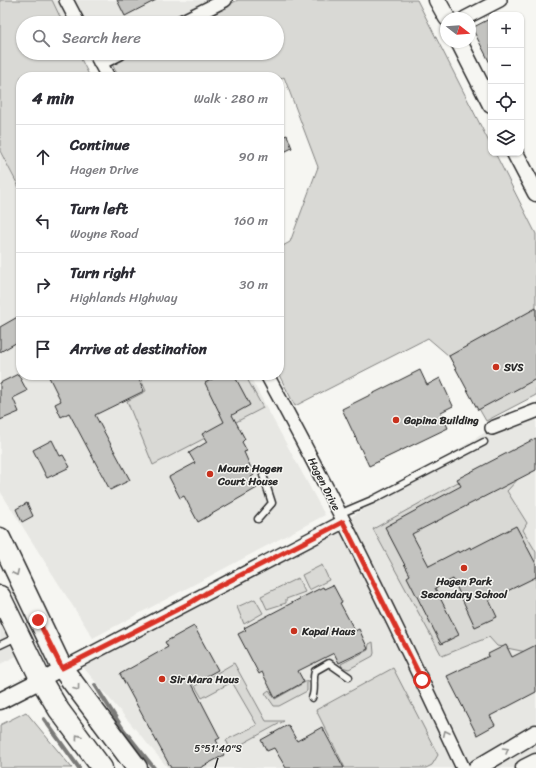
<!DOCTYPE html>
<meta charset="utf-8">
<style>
:root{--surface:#fff;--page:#f2f2f3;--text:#2b2b33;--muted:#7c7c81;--line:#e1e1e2}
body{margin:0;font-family:Sriracha,sans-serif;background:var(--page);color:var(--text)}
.controls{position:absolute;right:12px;top:12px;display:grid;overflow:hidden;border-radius:8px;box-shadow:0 1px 3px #0004}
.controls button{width:36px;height:36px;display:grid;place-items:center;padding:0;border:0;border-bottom:1px solid var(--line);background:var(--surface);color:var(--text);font:20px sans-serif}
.compass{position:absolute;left:440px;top:12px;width:36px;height:36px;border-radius:50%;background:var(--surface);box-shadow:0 1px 3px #0004;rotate:107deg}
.stop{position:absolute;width:12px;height:12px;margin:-9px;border:3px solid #d93025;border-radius:50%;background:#fff}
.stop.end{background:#d93025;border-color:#fff;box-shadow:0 1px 4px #0008}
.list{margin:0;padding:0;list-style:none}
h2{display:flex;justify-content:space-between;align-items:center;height:52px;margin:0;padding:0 16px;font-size:17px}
h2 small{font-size:13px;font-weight:400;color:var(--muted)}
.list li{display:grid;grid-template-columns:26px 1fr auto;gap:12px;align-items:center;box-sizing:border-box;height:64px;padding:0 16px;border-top:1px solid var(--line)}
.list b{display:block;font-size:15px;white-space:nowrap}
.list p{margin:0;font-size:13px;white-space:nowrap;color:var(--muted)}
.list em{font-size:13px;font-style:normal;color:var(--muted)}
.icon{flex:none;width:22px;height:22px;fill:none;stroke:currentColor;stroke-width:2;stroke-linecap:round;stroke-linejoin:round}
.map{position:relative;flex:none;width:536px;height:768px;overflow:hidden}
.search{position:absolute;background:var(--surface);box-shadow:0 1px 3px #0004;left:16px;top:16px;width:268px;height:44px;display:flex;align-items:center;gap:10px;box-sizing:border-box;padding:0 14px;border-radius:22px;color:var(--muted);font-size:15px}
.panel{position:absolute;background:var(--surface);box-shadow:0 1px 3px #0004;left:16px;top:72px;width:268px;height:308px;border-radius:16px}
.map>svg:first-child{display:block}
.built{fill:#e7e7e3}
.green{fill:#d9d9d5;stroke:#828280}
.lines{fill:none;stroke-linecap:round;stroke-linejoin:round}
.stream{stroke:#7a7a78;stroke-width:4}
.building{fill:#c3c3c0;stroke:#2b2b2b}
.service-casing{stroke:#2b2b2b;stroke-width:9}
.minor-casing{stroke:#2b2b2b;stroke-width:16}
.tertiary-casing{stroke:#2b2b2b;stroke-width:19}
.primary-casing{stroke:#2b2b2b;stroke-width:23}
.service{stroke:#f6f6f2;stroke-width:6}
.minor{stroke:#f6f6f2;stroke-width:13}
.tertiary{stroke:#f6f6f2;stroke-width:16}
.primary{stroke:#f6f6f2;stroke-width:20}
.oneway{stroke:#90908e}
.route{stroke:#d93025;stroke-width:5}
.ticks{fill:none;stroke:#2b2b2b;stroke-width:1.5}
.poi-dot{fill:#c8321e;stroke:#f6f6f2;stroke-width:1.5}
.labels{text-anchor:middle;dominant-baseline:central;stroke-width:3;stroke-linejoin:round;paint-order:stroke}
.poi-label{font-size:11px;font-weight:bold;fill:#2b2b2b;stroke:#f6f6f2;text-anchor:start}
.street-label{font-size:11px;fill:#2b2b2b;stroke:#f6f6f2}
.ticks-label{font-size:10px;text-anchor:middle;fill:#2b2b2b;stroke:#f6f6f2;stroke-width:3;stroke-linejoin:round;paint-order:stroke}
</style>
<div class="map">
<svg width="536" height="768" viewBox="0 0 536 768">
<rect width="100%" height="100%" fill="#f6f6f2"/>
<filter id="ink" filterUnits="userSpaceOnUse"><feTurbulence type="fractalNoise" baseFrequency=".025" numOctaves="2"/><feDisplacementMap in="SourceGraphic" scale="8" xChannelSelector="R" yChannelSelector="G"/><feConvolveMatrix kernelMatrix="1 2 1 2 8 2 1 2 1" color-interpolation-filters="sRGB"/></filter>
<g filter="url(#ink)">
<!-- built -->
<path class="built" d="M52,0h173l-46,23h-116z
M0,153l21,38v184h228l76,140 -232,123 -93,-147z
M536,411v357h-368l-85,-101 107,-64 153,-81 149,-94z
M0,582l25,45 -2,26 -23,11z"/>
<!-- green -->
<path class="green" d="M0,0h52l11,23h-40v30h55l12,24h-69v114l-21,-40z
M238,0h179l74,146v7h4l41,81v161l-50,26 -37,-65 -21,-18 -133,68 -16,-31v-127l11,-6 28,-75 -34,-90 -5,3v-3h-160l-9,-16 17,-8h150v-30h-87z
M139,375h106l18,33 -110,57 -26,-64 19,-10z
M505,456l13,23 -11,12 20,32 -4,7 13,22v102l-39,-8 -8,-9 -47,19 -69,-127z
M322,565l7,15 -20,10 -7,-15z
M298,578l7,14 -19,7v4l-19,6 -6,-13z
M255,599l8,14 -19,11 -7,-17z
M373,642l1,11 -1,3 -24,13 -7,-2 -1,-3 27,-14 1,-6z
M234,663l32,58h18l-53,29 -5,-10 31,-15 -25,-43 -30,16 -7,-12z
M393,668l45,87 -6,10 -6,3h-81l-29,-58z
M307,681v10l-28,15h-5l-9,-13 4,-3 6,9z
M26,712l46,56h-72v-43z"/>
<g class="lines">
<!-- stream -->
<path class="stream" d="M95,685l28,44 31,39
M44,719l35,49"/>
</g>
<!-- building -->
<path class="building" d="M117,0h39l-31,16z
M491,18v47l-19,-37z
M287,135l5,13 -10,5 -3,-6v-9z
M536,308v71l-58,31 -29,-54z
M21,315v25l-21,12v-25z
M420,370l7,15 13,-7 13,28 -12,6 7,16 -79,38 -27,-57z
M18,374l9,17 -14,7 6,14 -19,8v-37z
M48,375h89l7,16 -49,24 35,65 -20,10 -41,-77 -8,4 -6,-13 6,-3z
M220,375h14l16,30 -18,10 13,24 -3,3 5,9 -3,1 10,23 -3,2 6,11 -59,34 -14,-26 -4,2 -11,-21 26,-14 -6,-10 18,-11 -5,-8 22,-12 -19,-39z
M536,438v32l-124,64 17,32 29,-15 1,2 11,-6 1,2 45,-23 20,38v13l-47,23 8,17 -22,10 -22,-48 -18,9 24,47 -18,9 -34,-67 3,-2 -25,-48 76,-41 -4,-7z
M52,440l8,16 3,-1 7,12 -23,11 -14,-28z
M27,503l6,13 -11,6 -6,-13z
M333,585l9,17 -2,1 15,28 4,-2 9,20 -29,14 -5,-10 -36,18 6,11 -29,16 -13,-26 -3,2 -21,-40 8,-4 -2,-2 61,-32 18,-9 1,2z
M194,626l24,44 -26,14 28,54 -4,2 8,15 -24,13h-29l-51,-94 48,-27 -3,-5z
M506,645l6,12 24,-12v47l-46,24 5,9 -18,10 -30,-59 42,-20 -1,-2z
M288,725l9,16 25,-14 22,41h-58l-12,-20 -7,3 -6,-11z"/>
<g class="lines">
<!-- service casing -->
<g class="service-casing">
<path id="service" d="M339,514l33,-14 112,-58
M258,519l14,-16 -9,-28
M0,645l17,-8
M312,698c4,-9 0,-17 3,-27l14,-8 20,14"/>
</g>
<!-- minor casing -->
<g class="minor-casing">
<path id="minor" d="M66,0l12,23
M465,18l35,-18
M179,23l46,-23
M95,53l13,24
M100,63l20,-10
M267,375c70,128 134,260 196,393
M492,428l44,-17
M41,680l302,-158"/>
</g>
<!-- tertiary casing -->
<g class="tertiary-casing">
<path id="tertiary" d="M437,0l10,18
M459,42l32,63
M515,153l21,40
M0,701l41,-21
M477,768l59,-35
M524,768l12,-6"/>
</g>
<!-- primary casing -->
<g class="primary-casing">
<path id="primary" d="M0,538l62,130 75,100
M0,596l41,84 18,30 43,58"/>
</g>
<!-- service -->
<use href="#service" class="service"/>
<!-- minor -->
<use href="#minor" class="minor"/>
<!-- tertiary -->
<use href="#tertiary" class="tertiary"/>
<!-- primary -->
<use href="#primary" class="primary"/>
</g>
<!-- one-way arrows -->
<defs><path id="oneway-chevron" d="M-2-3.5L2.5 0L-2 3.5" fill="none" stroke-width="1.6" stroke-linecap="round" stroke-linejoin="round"/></defs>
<g class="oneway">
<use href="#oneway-chevron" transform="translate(16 573) rotate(65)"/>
<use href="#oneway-chevron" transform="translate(77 688) rotate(53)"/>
<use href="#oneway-chevron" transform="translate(446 733) rotate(-115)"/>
<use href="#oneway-chevron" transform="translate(78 737) rotate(-127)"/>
<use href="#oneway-chevron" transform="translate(506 750) rotate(-31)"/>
</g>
</g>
<g class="lines" filter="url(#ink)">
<!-- route -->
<path class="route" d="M38,620l24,48 128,-65 16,-10 137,-71 79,158"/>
</g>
<!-- ticks -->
<path class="ticks" d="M215,768l3,-10"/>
<!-- markers -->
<g class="poi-dot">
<circle cx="496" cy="367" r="4"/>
<circle cx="396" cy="420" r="4"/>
<circle cx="210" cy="474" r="4"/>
<circle cx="464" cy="568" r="4"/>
<circle cx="294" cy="631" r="4"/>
<circle cx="162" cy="679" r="4"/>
</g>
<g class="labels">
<!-- poi labels -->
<g class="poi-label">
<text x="504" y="367">SVS</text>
<text x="404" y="420">Gapina Building</text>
<text x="218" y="468">Mount Hagen<tspan x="218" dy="13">Court House</tspan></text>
<text x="464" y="581" text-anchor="middle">Hagen Park<tspan x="464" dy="13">Secondary School</tspan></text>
<text x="302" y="631">Kapal Haus</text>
<text x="170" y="679">Sir Mara Haus</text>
</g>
<!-- street labels -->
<g class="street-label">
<text transform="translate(324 484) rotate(63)">Hagen Drive</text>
</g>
</g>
<g class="ticks-label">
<text x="218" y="752">5°51'40"S</text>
</g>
</svg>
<div class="controls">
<button>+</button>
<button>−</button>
<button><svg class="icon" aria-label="locate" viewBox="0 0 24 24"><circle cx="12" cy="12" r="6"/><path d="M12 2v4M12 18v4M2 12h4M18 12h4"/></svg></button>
<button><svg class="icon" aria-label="layers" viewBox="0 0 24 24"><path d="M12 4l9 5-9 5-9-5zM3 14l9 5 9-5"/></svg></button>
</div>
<svg class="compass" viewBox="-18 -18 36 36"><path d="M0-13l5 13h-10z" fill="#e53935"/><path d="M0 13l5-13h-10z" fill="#7c7c81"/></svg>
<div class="stop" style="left:422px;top:680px"></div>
<div class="stop end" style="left:38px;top:620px"></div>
<div class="search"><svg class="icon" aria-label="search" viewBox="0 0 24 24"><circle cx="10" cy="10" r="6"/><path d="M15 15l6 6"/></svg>Search here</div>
<section class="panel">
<h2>4 min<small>Walk · 280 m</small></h2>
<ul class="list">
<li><svg class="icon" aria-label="ahead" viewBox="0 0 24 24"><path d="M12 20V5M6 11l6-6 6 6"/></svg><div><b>Continue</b><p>Hagen Drive</p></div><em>90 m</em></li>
<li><svg class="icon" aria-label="left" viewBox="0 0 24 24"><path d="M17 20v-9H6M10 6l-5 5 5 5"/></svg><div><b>Turn left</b><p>Woyne Road</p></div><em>160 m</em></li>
<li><svg class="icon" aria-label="right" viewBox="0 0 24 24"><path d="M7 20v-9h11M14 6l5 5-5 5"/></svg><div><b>Turn right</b><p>Highlands Highway</p></div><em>30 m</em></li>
<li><svg class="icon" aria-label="arrive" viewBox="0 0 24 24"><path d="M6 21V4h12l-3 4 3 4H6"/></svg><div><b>Arrive at destination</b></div></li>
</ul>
</section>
</div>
